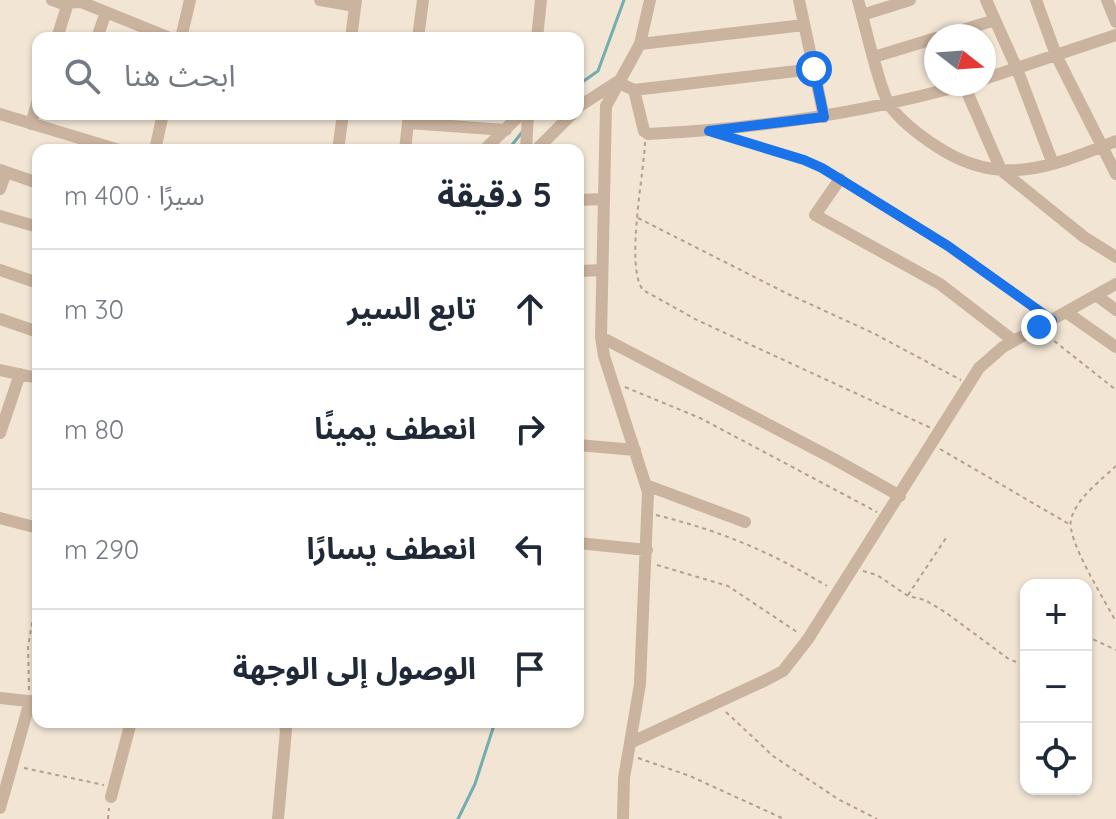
<!DOCTYPE html>
<html lang="ar">
<meta charset="utf-8">
<style>
:root{--surface:#fff;--page:#f2f2f3;--text:#1f2937;--muted:#747a83;--line:#e0e1e3}
body{margin:0;font-family:Quicksand,"Noto Sans Arabic",sans-serif;background:var(--page);color:var(--text);direction:rtl}
.controls{position:absolute;right:24px;bottom:24px;display:grid;overflow:hidden;border-radius:16px;box-shadow:0 2px 6px #0004}
.controls button{width:72px;height:72px;display:grid;place-items:center;padding:0;border:0;border-bottom:2px solid var(--line);background:var(--surface);color:var(--text);font:40px sans-serif}
.compass{position:absolute;left:924px;top:24px;width:72px;height:72px;border-radius:50%;background:var(--surface);box-shadow:0 2px 6px #0004;rotate:107deg}
.stop{position:absolute;width:24px;height:24px;margin:-18px;border:6px solid #1a73e8;border-radius:50%;background:#fff}
.stop.end{background:#1a73e8;border-color:#fff;box-shadow:0 2px 8px #0008}
.list{margin:0;padding:0;list-style:none}
h2{display:flex;justify-content:space-between;align-items:center;height:104px;margin:0;padding:0 32px;font-size:34px}
h2 small{font-size:26px;font-weight:400;color:var(--muted)}
.list li{display:grid;grid-template-columns:52px 1fr auto;gap:24px;align-items:center;box-sizing:border-box;height:120px;padding:0 32px;border-top:2px solid var(--line)}
.list b{display:block;font-size:30px;white-space:nowrap}
.list em{font-size:26px;font-style:normal;color:var(--muted)}
.icon{flex:none;width:44px;height:44px;fill:none;stroke:currentColor;stroke-width:2;stroke-linecap:round;stroke-linejoin:round}
.map{position:relative;flex:none;width:1116px;height:819px;overflow:hidden;direction:ltr}
.search{position:absolute;background:var(--surface);box-shadow:0 2px 6px #0004;left:32px;top:32px;width:552px;height:88px;display:flex;align-items:center;gap:20px;box-sizing:border-box;padding:0 28px;border-radius:16px;color:var(--muted);font-size:30px}
.panel{position:absolute;background:var(--surface);box-shadow:0 2px 6px #0004;left:32px;top:144px;width:552px;height:584px;border-radius:16px;direction:rtl}
.map>svg:first-child{display:block}
.lines{fill:none;stroke-linecap:round;stroke-linejoin:round}
.stream{stroke:#71adb1;stroke-width:3}
.path{stroke:#b69e8a;stroke-width:2;stroke-dasharray:4 4;stroke-linecap:butt}
.minor{stroke:#cbb49f;stroke-width:12}
.route{stroke:#1a73e8;stroke-width:10}
</style>
<div class="map">
<svg width="1116" height="819" viewBox="0 0 1116 819">
<rect width="100%" height="100%" fill="#f2e5d4"/>
<g class="lines">
<!-- stream -->
<path class="stream" d="M578,85l20,-14 26,-71
M508,150l15,-19
M458,819l17,-35 20,-62"/>
<!-- path -->
<path class="path" d="M736,139l68,21 27,14
M645,142c-1,32 -20,125 -2,148l54,30 234,108
M850,185l98,61 93,66
M638,218l150,76 85,39 88,47
M1048,336l68,54
M625,387l75,31 177,94
M940,449l129,75
M1116,466c-15,14 -39,32 -45,53 -5,21 34,81 45,103
M656,515c65,16 113,36 171,71
M657,565l71,21 69,46
M863,571l14,4 31,21 17,4 20,12 65,48 11,3 5,-2
M908,595l38,-57
M1086,636l30,14
M29,690l-1,-43 10,-59
M726,712l47,44 65,43 39,20
M638,758l52,18 94,43
M24,768l80,17
M108,819l1,-11"/>
<!-- minor -->
<path class="minor" d="M52,0l8,3 21,-1 89,36
M320,0l35,6
M799,0l25,117
M858,0c6,21 22,92 32,106 12,16 29,29 46,40 64,43 115,21 180,-5
M986,0l31,69 36,95
M1036,0l20,55 60,119
M1107,0l9,22
M862,15l48,-15
M943,36l52,-16
M57,38l11,-35
M97,38l9,-26
M181,38l9,-38
M351,38l5,-38
M418,38l5,-38
M537,38l4,-38
M640,44l164,-19
M874,57l62,-19
M984,79l132,-44
M617,82l17,8 10,41 4,3c108,-5 215,-21 319,-50
M964,85l37,85 83,67 32,20
M634,90l180,-21
M578,107l39,-25
M0,114l119,36
M408,123l98,7
M31,124l7,-24
M155,150l8,-36
M338,150l5,-36
M405,150l4,-36
M484,150l37,-36
M526,150l2,-36
M536,150l36,-36
M0,170l38,13
M840,179l-25,36 125,69 74,57
M0,189l6,-17
M578,200l26,-1
M0,216l38,11
M0,270l38,13
M578,271l24,-1
M1096,295l20,15
M1066,312l50,35
M0,319l38,13
M601,337l233,122 66,37
M0,370l38,8
M0,433l20,-59
M578,445l57,5
M646,485l99,37
M0,518l38,10
M578,543l69,7
M0,698l37,4
M632,742l134,-62 17,-9 25,-32 171,-271 24,-21 113,-63
M111,797l20,-75
M0,808l30,-107
M278,819l8,-89 -2,-6 -4,-2
M623,819l1,-41 16,-94 8,-192 -44,-136 -3,-19 5,-231 34,-62 10,-44"/>
</g>
<g class="lines">
<!-- route -->
<path class="route" d="M814,69l10,48 -115,14 95,29 18,8 126,78 104,74 -13,7"/>
</g>
</svg>
<div class="controls">
<button>+</button>
<button>−</button>
<button><svg class="icon" aria-label="locate" viewBox="0 0 24 24"><circle cx="12" cy="12" r="6"/><path d="M12 2v4M12 18v4M2 12h4M18 12h4"/></svg></button>
</div>
<svg class="compass" viewBox="-18 -18 36 36"><path d="M0-13l5 13h-10z" fill="#e53935"/><path d="M0 13l5-13h-10z" fill="#747a83"/></svg>
<div class="stop" style="left:814px;top:69px"></div>
<div class="stop end" style="left:1039px;top:327px"></div>
<div class="search"><svg class="icon" aria-label="search" viewBox="0 0 24 24"><circle cx="10" cy="10" r="6"/><path d="M15 15l6 6"/></svg>ابحث هنا</div>
<section class="panel">
<h2>5 دقيقة<small>سيرًا · 400 m</small></h2>
<ul class="list">
<li><svg class="icon" aria-label="ahead" viewBox="0 0 24 24"><path d="M12 20V5M6 11l6-6 6 6"/></svg><div><b>تابع السير</b></div><em>30 m</em></li>
<li><svg class="icon" aria-label="right" viewBox="0 0 24 24"><path d="M7 20v-9h11M14 6l5 5-5 5"/></svg><div><b>انعطف يمينًا</b></div><em>80 m</em></li>
<li><svg class="icon" aria-label="left" viewBox="0 0 24 24"><path d="M17 20v-9H6M10 6l-5 5 5 5"/></svg><div><b>انعطف يسارًا</b></div><em>290 m</em></li>
<li><svg class="icon" aria-label="arrive" viewBox="0 0 24 24"><path d="M6 21V4h12l-3 4 3 4H6"/></svg><div><b>الوصول إلى الوجهة</b></div></li>
</ul>
</section>
</div>
